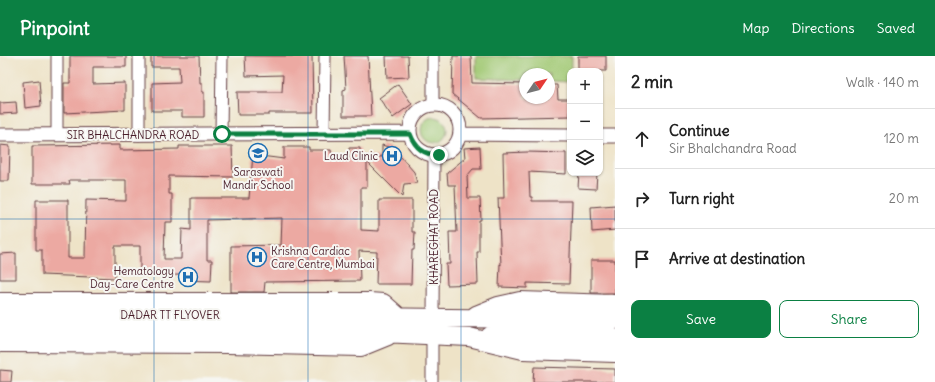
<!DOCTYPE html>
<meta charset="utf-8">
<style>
:root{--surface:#fff;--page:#f6f6f6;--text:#222;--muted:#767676;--line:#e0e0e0;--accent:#0b8043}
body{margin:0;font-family:Delius,sans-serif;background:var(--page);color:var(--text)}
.controls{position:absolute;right:12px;top:12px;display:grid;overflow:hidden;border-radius:8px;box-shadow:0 1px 3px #0004}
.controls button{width:36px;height:36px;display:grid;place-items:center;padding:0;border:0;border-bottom:1px solid var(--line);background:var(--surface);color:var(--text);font:20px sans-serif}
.compass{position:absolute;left:519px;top:12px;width:36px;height:36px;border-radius:50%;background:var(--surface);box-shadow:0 1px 3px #0004;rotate:55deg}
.stop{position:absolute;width:12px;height:12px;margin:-9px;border:3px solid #0b8043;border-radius:50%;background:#fff}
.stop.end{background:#0b8043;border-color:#fff;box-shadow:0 1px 4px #0008}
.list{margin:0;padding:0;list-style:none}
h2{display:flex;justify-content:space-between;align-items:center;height:52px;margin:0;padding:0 16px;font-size:17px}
h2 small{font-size:13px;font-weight:400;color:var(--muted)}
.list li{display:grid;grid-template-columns:26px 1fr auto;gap:12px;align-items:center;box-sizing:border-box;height:60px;padding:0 16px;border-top:1px solid var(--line)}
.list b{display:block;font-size:15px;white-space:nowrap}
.list p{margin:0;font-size:13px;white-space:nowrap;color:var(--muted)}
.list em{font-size:13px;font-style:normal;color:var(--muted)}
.actions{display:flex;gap:8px;padding:12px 16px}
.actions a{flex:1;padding:9px 0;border:1px solid var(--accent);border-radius:8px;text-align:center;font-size:14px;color:var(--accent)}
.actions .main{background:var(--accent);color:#fff}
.icon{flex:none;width:22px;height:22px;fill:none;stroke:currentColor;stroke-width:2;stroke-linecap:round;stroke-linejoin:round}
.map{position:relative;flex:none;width:615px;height:326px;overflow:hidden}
header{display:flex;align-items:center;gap:24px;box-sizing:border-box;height:56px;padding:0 20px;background:var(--accent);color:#fff}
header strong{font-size:19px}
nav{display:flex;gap:22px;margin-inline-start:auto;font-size:14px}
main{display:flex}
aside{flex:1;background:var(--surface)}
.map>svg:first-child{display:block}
.green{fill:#a2c974;stroke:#767450}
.building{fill:#eca9a2}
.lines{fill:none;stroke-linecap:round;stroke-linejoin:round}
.minor-casing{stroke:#633c42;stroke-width:13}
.tertiary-casing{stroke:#633c42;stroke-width:15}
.trunk-casing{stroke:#633c42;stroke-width:20}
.minor{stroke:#fff;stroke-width:11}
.tertiary{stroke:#fff;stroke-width:13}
.trunk{stroke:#fff;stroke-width:18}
.route{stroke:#0b8043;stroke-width:5}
.grid{fill:none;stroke:#1f6fb2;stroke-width:1;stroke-opacity:0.55}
.labels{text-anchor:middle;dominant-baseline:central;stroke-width:4;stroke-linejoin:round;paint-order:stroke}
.street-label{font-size:11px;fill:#4a1f2b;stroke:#f6f6f2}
.poi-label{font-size:11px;fill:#4a1f2b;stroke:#f6f6f2;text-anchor:end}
</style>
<header>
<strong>Pinpoint</strong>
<nav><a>Map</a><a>Directions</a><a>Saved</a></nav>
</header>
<main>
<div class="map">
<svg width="615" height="326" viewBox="0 0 615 326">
<rect width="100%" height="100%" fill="#f6f6f2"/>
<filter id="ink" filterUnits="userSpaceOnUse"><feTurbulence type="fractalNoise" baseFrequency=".025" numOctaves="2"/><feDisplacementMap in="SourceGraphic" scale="8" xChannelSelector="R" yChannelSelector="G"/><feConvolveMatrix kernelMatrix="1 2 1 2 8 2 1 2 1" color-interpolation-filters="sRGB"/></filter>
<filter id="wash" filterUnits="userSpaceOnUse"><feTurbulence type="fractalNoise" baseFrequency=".012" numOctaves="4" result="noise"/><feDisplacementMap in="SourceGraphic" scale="16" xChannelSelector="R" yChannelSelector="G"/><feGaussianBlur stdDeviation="0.9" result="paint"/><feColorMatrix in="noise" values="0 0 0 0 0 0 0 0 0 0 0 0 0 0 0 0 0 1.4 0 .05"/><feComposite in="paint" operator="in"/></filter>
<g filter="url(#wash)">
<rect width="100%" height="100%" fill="#eee3c7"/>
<!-- green -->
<path class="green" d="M476,0h96v15h-2v11l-21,-1v-7h-24v6l-49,-2z
M421 74a13 13 0 1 1 26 0a13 13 0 1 1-26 0Z"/>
<g id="blocks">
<!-- building -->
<path class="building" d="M70,0h56v11h-33v17l32,-1v27l-61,3v-30h6z
M151,0h48l1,27h2v9h2v25h-22v-6h-30v-28l28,-1 -1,-15h-28z
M245,0h67l1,57h-44v2h-31l-1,-23h45l1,-17 -37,1z
M344,0h24l3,60h-28v-26l3,-1z
M386,0h22l1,21 -22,1z
M453,0h18l1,27 53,1v14h24v-13h8l1,14h12v17l-89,2 -29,-24z
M578,0h28v15h-28z
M39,24l2,26 -16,2 -2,-26z
M398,28l14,20 -19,14 -14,-20z
M16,46l1,11 -17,1v-11z
M0,89l10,1 -1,35h-9z
M120,89v5l59,-1v-3h53l1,31 -64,-1v18h3v28h-7l-1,37h17l1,-30 9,1v-32h58l4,-43 31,4v-12h25v3h22l1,8h17v-10h11v7l22,2v-12l12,4 20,23 3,11 -13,1 -2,13 -35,-35v25h-6v43l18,1v-31h33v32h3l-1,18h-2l-1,34h-35l1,-32 -18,-1 1,30 -95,1 -1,10h-33v-46l50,-1 1,-27 -75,2v40h5l-1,21 -30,-1v-5l-41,1v-30h-25v32l-73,-3v-25h-6v-50h32v58h17l1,-58 40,1v-21h-57l1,4h-38v-38z
M480,91l1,22h-8l-6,7 1,22h12l1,22h-2v32h-2l1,32 -31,1 -1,-21h4l-1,-32h8l-2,-47h-7l-1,-12 18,-15 -1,-10z
M527,96l39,1v21l-37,-2 1,25h2v4h40l-3,83 -42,-1v5l-28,-1 1,-23 1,1 -3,-67h6l-1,-45z
M579,117h18l-1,16 -18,-1z
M615,149v25l-23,2 -1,-25z
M16,197v26h-16v-25z
M591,204h24v33h-24z
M534,311l81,2v13h-82z
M0,314l12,1 -1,11h-11z"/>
</g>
</g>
<g filter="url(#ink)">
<use href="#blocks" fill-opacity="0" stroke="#633c42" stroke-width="1"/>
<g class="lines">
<!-- minor casing -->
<g class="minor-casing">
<path id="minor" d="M57,0v79
M139,0v79
M433,0v48
M221,78l1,-78
M324,78l1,-78
M433,262l1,-163
M432,326v-47"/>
</g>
<!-- tertiary casing -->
<g class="tertiary-casing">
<path id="tertiary" d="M410 74a25 25 0 1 1 50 0a25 25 0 1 1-50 0Z
M460,78l110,1
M0,79l410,-2
M600,80h15"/>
</g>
<!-- trunk casing -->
<g class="trunk-casing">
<path id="trunk" d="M0,246h369l14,1 17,15
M476,259l22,-9 22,-5 95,3
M0,260l191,-1 424,5
M0,274l191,-2 147,3 131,6 54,13 92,3
M490,280l31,-1 94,3
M0,287l229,1 132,3 27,-11"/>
</g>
<!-- minor -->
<use href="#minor" class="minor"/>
<!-- tertiary -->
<use href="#tertiary" class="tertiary"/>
<!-- trunk -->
<use href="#trunk" class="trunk"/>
</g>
</g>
<g class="lines" filter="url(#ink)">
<!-- route -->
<path class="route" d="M222,78h188c5,13 13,21 29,21"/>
</g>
<!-- grid -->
<path class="grid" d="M154,0v326M308,0v326M461,0v326M0,163h615"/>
<!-- icons -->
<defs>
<g id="school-ring" transform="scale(1)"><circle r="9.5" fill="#f6f6f2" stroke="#1f6fb2" stroke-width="1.5"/><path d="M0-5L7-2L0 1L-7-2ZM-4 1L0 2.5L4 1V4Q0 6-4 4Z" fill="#1f6fb2"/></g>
<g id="hospital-ring" transform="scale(1)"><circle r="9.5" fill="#f6f6f2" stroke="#1f6fb2" stroke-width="1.5"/><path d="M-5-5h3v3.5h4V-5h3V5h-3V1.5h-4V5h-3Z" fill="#1f6fb2"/></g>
</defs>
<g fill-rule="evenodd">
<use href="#school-ring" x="258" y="97"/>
<use href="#hospital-ring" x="392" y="100"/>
<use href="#hospital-ring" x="257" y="201"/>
<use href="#hospital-ring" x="188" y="221"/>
</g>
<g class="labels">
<!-- street labels -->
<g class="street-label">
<text x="133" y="79">SIR BHALCHANDRA ROAD</text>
<text transform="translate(434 181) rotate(-90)">KHAREGHAT ROAD</text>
<text x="170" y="259">DADAR TT FLYOVER</text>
</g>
<!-- poi labels -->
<g class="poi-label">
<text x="378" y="100">Laud Clinic</text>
<text x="258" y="116" text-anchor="middle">Saraswati<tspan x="258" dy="13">Mandir School</tspan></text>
<text x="271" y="195" text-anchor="start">Krishna Cardiac<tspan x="271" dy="13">Care Centre, Mumbai</tspan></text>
<text x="174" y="215">Hematology<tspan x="174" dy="13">Day-Care Centre</tspan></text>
</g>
</g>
</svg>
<div class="controls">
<button>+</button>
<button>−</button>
<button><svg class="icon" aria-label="layers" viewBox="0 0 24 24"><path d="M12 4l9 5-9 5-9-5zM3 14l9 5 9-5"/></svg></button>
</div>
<svg class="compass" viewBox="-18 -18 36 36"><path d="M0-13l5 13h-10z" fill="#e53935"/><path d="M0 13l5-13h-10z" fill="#767676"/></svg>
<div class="stop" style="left:222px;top:78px"></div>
<div class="stop end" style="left:439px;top:99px"></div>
</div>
<aside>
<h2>2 min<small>Walk · 140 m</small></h2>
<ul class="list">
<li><svg class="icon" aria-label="ahead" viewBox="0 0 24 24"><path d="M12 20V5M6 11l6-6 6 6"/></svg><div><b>Continue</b><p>Sir Bhalchandra Road</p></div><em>120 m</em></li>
<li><svg class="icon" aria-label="right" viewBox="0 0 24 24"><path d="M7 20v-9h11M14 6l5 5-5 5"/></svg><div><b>Turn right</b></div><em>20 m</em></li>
<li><svg class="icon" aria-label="arrive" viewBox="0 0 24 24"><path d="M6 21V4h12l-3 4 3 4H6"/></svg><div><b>Arrive at destination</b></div></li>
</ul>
<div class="actions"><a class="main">Save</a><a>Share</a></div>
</aside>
</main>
